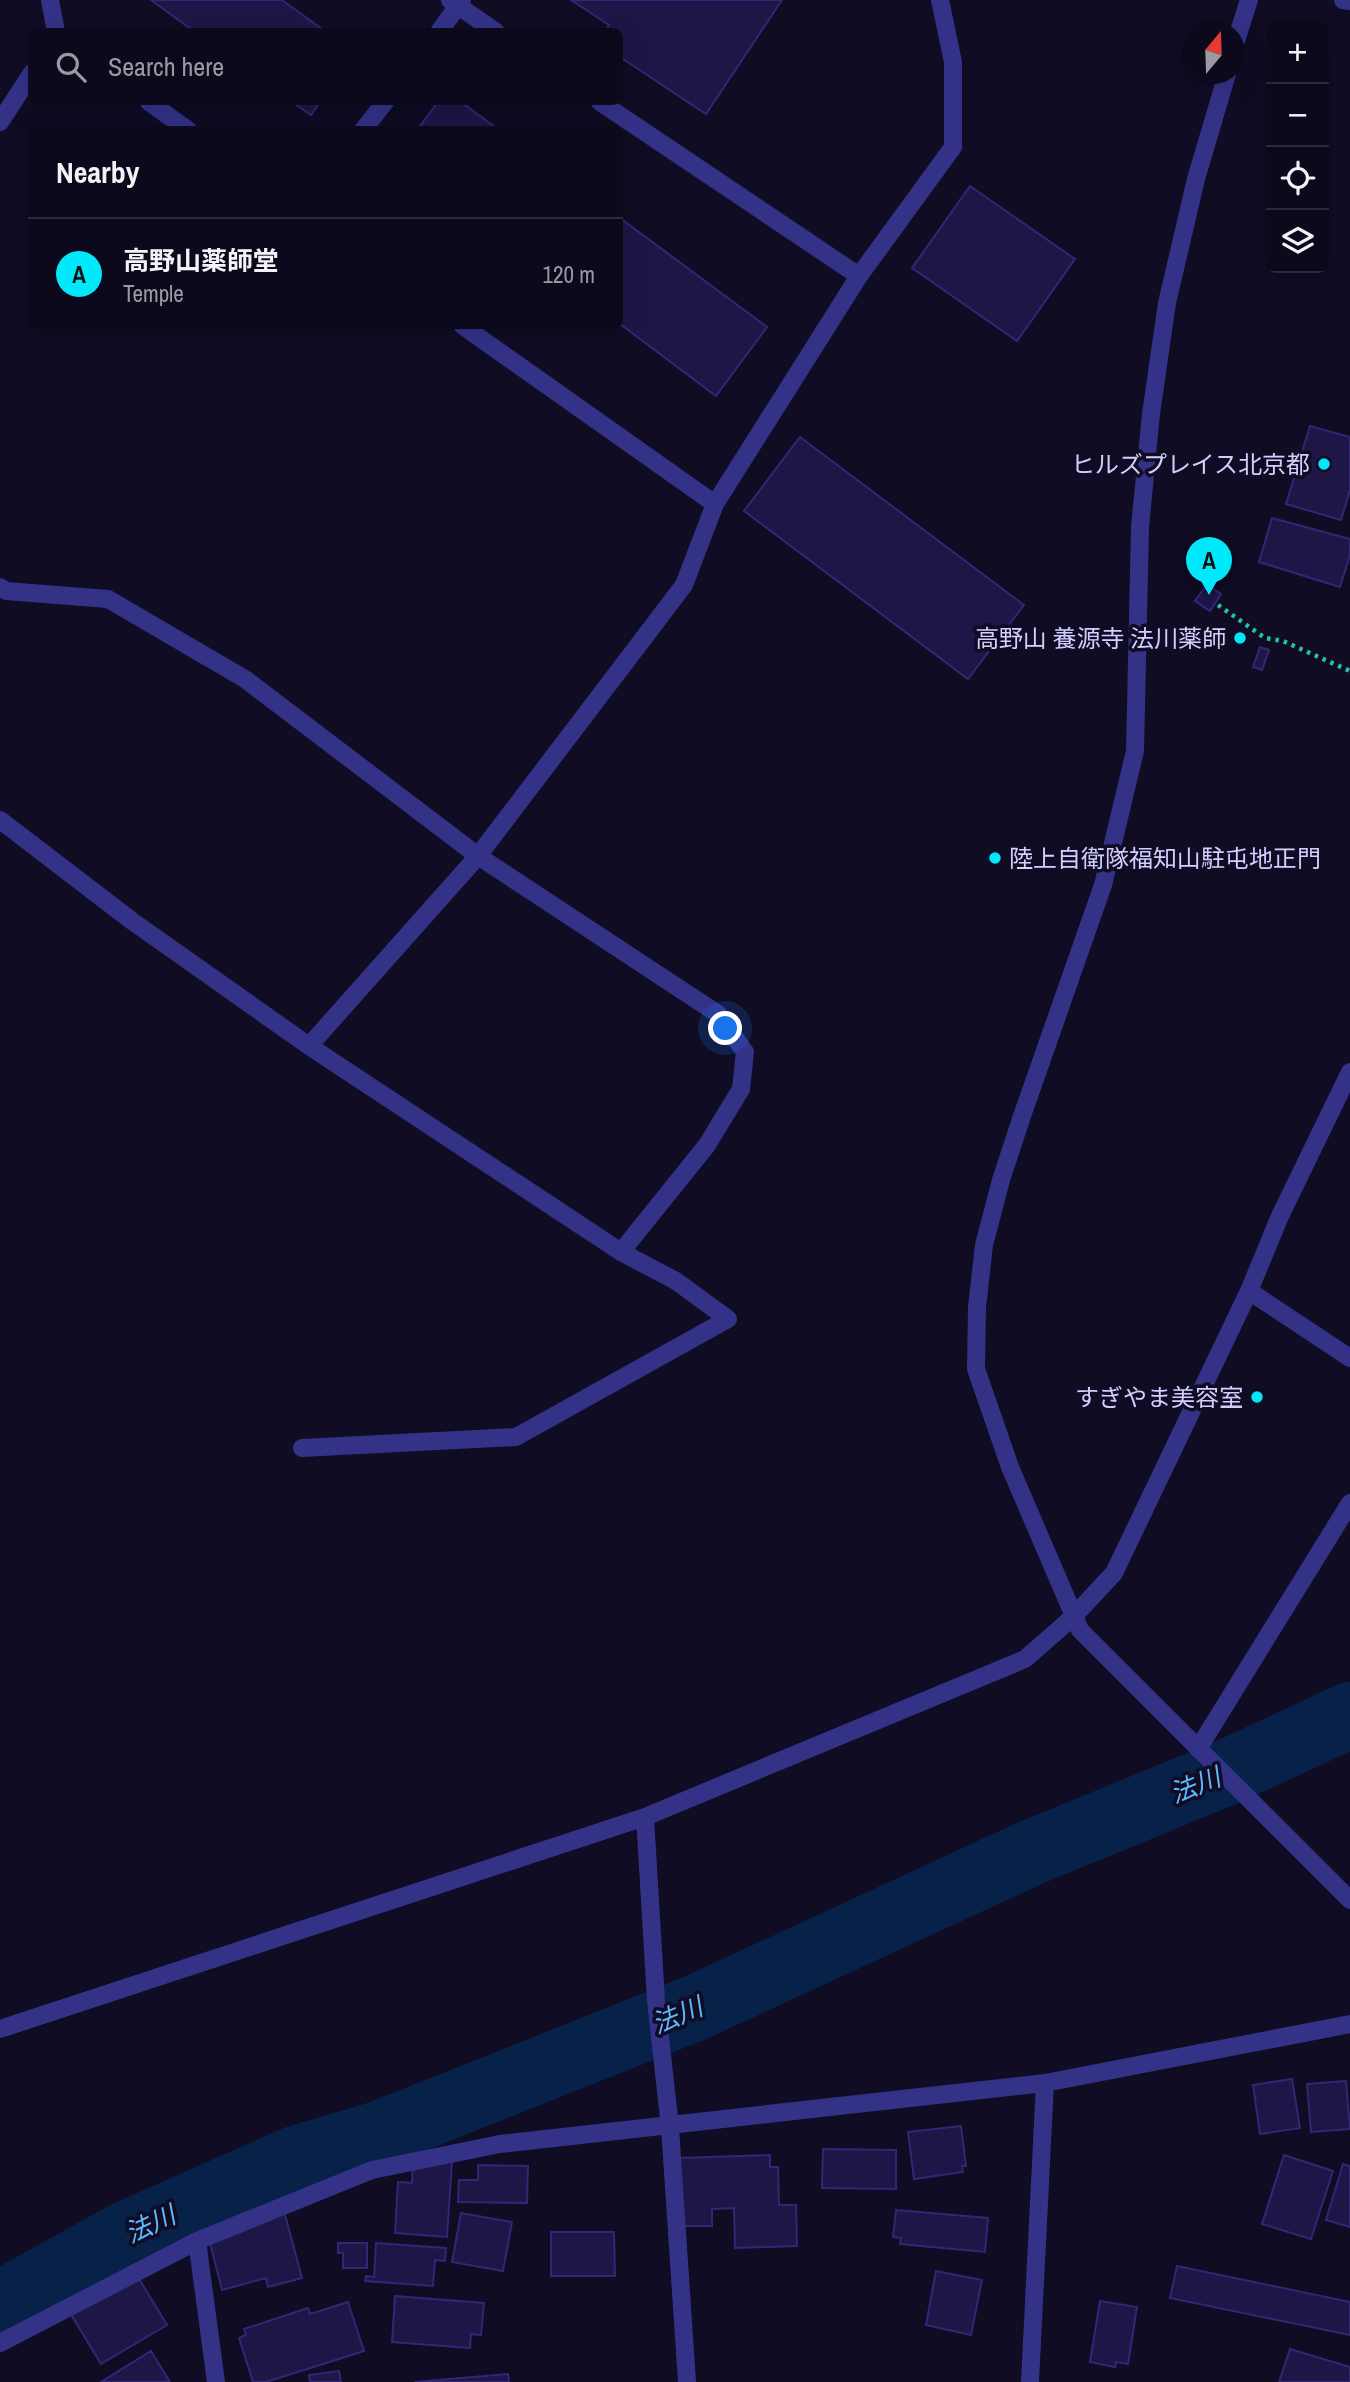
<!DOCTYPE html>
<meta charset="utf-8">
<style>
:root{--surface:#0b091b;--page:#191728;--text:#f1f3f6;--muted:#9a9aa3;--line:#2b2a3a;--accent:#00e9fa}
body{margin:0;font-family:"Archivo Narrow","Noto Sans JP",sans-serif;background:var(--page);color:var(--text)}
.controls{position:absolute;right:21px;top:21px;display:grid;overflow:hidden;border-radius:10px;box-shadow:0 7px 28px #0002}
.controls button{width:63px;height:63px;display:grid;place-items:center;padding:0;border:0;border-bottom:2px solid var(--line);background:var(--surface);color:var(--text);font:35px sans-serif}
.compass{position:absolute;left:1182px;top:21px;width:63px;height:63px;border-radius:50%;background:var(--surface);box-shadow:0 7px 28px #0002;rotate:19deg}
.you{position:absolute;left:726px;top:1029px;width:24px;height:24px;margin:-18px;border:5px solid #fff;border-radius:50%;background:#1a73e8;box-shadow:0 0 0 10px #1a73e833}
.badge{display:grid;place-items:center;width:46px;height:46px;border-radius:50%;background:var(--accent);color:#111;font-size:23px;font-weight:700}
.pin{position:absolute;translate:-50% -58px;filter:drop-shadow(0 2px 4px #0008)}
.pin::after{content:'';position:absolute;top:37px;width:24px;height:21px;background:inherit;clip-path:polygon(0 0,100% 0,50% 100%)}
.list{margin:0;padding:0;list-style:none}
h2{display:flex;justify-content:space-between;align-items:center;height:91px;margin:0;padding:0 28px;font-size:30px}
h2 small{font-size:23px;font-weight:400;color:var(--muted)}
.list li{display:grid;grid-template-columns:46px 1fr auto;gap:21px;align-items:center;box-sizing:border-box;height:112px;padding:0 28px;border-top:2px solid var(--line)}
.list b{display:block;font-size:26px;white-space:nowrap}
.list p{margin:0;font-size:23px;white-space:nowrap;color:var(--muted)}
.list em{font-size:23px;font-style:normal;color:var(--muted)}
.icon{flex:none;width:38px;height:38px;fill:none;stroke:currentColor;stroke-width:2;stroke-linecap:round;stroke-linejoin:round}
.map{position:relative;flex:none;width:1350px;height:2382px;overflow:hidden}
.search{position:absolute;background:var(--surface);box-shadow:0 7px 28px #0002;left:28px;top:28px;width:595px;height:77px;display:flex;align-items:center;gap:18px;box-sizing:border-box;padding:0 24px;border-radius:10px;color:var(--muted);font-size:26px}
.panel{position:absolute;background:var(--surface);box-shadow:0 7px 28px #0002;left:28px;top:126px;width:595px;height:203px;border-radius:10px}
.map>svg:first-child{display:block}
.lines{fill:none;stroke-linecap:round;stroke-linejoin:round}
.river{stroke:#072148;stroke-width:66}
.building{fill:#1e1646;stroke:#332675;stroke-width:2}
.path{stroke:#23bfb0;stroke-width:4.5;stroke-dasharray:3.5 5;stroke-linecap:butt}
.minor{stroke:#333287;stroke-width:18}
.poi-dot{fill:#00e9fa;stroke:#0f0c24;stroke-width:2.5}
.labels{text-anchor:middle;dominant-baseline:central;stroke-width:7;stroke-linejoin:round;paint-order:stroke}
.poi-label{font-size:24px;fill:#d2cfff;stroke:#0f0c24;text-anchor:end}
.water-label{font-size:26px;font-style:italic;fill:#5dbaff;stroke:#0f0c24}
</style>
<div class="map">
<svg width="1350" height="2382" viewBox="0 0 1350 2382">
<rect width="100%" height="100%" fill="#0f0c24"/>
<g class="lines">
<!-- river -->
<path class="river" d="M0,2304l124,-69 171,-76 81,-24 319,-127 333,-154 202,-83 120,-56"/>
</g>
<!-- building -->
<path class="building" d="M151,0h131l44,32h-131z
M571,0h211l-76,114 -86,-57v-25h-15l4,-7z
M292,102h28l-9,13z
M438,102h23l38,28h-82z
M970,186l105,73 -58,82 -105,-73z
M620,218l147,109 -51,69 -96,-72z
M1310,426l40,11v53l-9,30 -55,-16z
M800,437l224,168 -56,74 -224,-168z
M1272,518l78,21v16l-10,32 -81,-25z
M1207,584l14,10 -11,17 -15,-10z
M1260,647l9,3 -7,20 -9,-3z
M1292,2079l8,49 -40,6 -7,-49z
M1346,2081l4,48 -39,3 -4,-48z
M961,2126l5,40h-4l1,6 -49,7 -6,-47z
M823,2149l73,1v39l-74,-1z
M770,2155v12h8l1,38h17l1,41 -62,2 -1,-40 -22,1v17h-31l-2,-68z
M1284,2155l49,16 -22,68 -49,-15z
M413,2160l39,2 -5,75 -52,-4 3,-51 14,1z
M1343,2164l7,2v61l-24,-7z
M478,2165l50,1 -1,37 -69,-1 1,-22h19z
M896,2210l92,8 -3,34 -85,-8 1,-6 -8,-1z
M284,2211l18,67 -34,9 -2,-9 -44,12 -15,-59z
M461,2213l51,9 -9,49 -51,-9z
M551,2232h63l1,44h-64z
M338,2243h29v25h-24v-15h-5z
M376,2243l70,5 -1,13 -10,-1 -2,26 -68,-5 1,-5 8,1z
M1177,2266l173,36v33l-180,-37z
M936,2271l46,9 -11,55 -45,-10z
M138,2277l29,48 -66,39 -34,-56z
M395,2296l89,7 -3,32 -10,-1 -1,14 -78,-6z
M1100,2301l37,6 -9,57 -12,-2 -1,5 -25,-5z
M348,2302l16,49 -98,31h-13l-14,-44 7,-3 -2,-6 64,-21 2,6z
M1290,2349l60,18v15h-71z
M151,2351l19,31h-69z
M339,2371l2,11h-31l-1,-7z
M508,2374l1,8h-95z"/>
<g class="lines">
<!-- path -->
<path class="path" d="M1218,605l47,33 18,3 67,30"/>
<!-- minor -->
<path class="minor" d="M50,0l6,32
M450,0l46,32
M1343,0l7,1
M439,32l23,-32
M1234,47l15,-47
M1227,74l-31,105 -29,124 -16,111 -11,113 -5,224 -32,134 -81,231 -21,64 -17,65 -7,62 -1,62 34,98 70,163 270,270
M149,102l39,28
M600,102l259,174
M0,122l32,-49
M363,130l22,-28
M463,326l252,178
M0,587l6,4 102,8 137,80 233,177 240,158 27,38 -4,37 -34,56 -86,107
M0,820l132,101 177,125 312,206 55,29 52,38 -212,118 -214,11
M309,1046l169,-190 206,-271 31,-81 144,-228 94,-129v-85l-13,-62
M1249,1291l101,67
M1198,1749l152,-246
M645,1817l11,184 14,126 17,255
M0,2029l645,-212 380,-158 48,-42 41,-44 135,-282 31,-75 70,-144
M197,2241l19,141
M0,2343l197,-102 175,-71 128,-26 545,-61 305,-59
M1030,2382l15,-299"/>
</g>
<!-- markers -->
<g class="poi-dot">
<circle cx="1324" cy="464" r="7"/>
<circle cx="1240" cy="638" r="7"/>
<circle cx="995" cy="858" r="7"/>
<circle cx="1257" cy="1397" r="7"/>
</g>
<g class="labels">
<!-- poi labels -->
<g class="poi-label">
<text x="1310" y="464">ヒルズプレイス北京都</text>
<text x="1226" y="638">高野山 養源寺 法川薬師</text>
<text x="1009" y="858" text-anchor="start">陸上自衛隊福知山駐屯地正門</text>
<text x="1243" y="1397">すぎやま美容室</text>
</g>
<!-- water labels -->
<g class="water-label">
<text transform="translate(1195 1785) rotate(-22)">法川</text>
<text transform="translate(677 2015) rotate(-23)">法川</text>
<text transform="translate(150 2224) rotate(-25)">法川</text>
</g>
</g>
</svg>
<div class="controls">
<button>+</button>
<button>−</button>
<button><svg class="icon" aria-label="locate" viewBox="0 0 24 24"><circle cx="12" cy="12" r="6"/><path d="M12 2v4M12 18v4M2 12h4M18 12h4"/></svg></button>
<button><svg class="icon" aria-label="layers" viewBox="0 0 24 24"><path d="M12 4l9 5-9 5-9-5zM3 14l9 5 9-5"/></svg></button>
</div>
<svg class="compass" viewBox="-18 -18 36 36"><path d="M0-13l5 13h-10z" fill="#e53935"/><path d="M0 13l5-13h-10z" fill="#9a9aa3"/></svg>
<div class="you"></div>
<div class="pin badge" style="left:1209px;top:595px">A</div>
<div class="search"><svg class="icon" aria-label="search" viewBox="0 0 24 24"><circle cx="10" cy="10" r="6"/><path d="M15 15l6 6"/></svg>Search here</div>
<section class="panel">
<h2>Nearby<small></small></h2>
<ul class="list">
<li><span class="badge">A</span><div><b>高野山薬師堂</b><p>Temple</p></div><em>120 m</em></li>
</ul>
</section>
</div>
